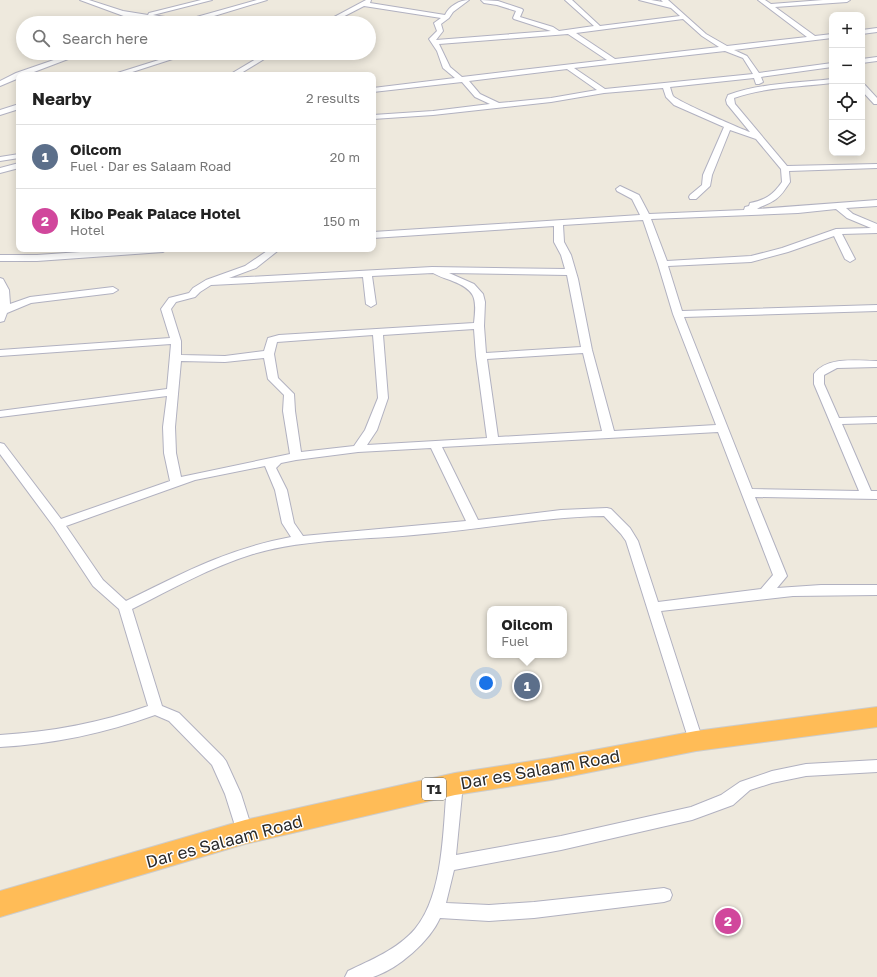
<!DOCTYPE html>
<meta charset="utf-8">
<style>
:root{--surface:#fff;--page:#f6f6f6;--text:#222;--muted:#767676;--line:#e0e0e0;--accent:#db2777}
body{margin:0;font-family:"Golos Text",sans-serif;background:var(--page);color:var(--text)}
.controls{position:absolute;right:12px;top:12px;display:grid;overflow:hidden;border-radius:8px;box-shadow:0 2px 10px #0003}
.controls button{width:36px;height:36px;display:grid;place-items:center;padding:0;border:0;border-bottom:1px solid var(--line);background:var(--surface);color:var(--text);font:20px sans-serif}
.you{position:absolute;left:486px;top:683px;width:14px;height:14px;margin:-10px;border:3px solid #fff;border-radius:50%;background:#1a73e8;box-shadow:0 0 0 6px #1a73e833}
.badge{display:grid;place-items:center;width:26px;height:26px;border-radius:50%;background:var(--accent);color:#fff;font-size:13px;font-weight:700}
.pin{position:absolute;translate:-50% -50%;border:2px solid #fff;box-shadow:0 1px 4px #0006}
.popup{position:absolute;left:487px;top:606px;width:80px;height:52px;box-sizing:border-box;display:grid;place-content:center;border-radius:8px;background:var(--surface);filter:drop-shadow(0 1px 3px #0005);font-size:13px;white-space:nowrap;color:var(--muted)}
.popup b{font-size:15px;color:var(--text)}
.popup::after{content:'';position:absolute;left:50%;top:100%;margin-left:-8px;border:8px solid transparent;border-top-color:var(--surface)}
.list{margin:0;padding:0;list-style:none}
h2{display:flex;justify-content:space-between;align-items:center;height:52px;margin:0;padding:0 16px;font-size:17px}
h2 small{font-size:13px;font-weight:400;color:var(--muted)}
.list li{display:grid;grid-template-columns:26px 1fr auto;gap:12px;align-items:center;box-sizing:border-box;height:64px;padding:0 16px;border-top:1px solid var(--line)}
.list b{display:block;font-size:15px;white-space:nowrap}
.list p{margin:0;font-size:13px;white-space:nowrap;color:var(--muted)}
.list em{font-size:13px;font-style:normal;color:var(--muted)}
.icon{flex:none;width:22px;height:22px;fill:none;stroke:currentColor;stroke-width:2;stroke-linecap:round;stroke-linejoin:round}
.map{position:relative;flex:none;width:877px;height:977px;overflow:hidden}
.search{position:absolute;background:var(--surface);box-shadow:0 2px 10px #0003;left:16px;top:16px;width:360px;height:44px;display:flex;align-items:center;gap:10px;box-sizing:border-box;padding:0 14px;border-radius:22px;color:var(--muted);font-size:15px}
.panel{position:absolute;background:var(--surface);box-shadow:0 2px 10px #0003;left:16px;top:72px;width:360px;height:180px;border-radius:8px}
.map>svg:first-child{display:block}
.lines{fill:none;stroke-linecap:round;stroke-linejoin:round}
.street-casing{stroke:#b1b1c0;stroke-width:2}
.highway-casing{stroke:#ccc;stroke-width:2}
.street{fill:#fff;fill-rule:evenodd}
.highway{fill:#ffbc57;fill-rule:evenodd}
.labels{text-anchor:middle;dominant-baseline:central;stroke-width:3;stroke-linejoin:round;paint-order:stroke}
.shield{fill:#fff;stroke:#6b6b6b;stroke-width:1}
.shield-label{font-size:13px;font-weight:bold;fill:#2b2b2b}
.near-street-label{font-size:17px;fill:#2b2b2b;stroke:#fff}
</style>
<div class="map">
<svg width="877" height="977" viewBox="0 0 877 977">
<rect width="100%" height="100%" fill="#eee9dd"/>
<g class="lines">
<!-- street casing -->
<g class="street-casing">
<path id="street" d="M80,0h9l34,11 25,4 1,-2 52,-13h11l-59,15 18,3h22l64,-18h10l-76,23 -20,-1 -39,-6 -3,2z
M366,0h5l-1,3 75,12c4,-9 15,-15 24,-15l-16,12 -4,6 -8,6 2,7 -7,9 115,-9 -37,-12 -1,-1 3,-7 -19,-6 -13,-2 -3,-3 17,1 24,8 1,1 -3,7 33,10 6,4 35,-5 -29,-26h7l28,26 80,-10 -9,-8 -32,-8h12l12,2 -2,-2h7l38,34 21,12 80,-9 -49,-37h7l6,4 52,-4h27l-3,2 -72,5 40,29 17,-2v4l-98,12 13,6 12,17 73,-10v4l-71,10 2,5 -4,2h-3l-2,-6 -84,9c1,3 2,7 3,9 4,5 68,33 77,36l-23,-28 -1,-4 2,-5c33,-12 70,-12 104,-16v4c-32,4 -68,4 -98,15l1,6 52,62 90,-2v4l-88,3 1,11c-5,7 -9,15 -17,19 -6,4 -12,5 -16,8l120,-9v6l-31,2 7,6 24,10v9l-35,1 13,25 -5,3 -5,-3 -11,-23 -46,16 -37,10 -83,4 14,45 195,-6v6l-193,6 68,172 107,2 -45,-107v-10c13,-18 44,-13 63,-13v6l-40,1 -13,7v9l15,34 38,-1v6l-35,1 29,67h6v8l-122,-2 32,79 -10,12 44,-3h56v10l-84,1 -132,15 42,130 -2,4 -5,2 -5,-2 -2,-4 -63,-200 -5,-7 -17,-18c-61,1 -120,13 -180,18 -57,6 -116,4 -171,20 -42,13 -81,35 -121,55l30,97 17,7 44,44 3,4 15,33 12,38 -2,5 -6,2 -6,-2 -2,-5 -12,-38 -13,-29 -43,-44 -14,-6c-50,18 -101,29 -155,32v-12c51,-3 100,-12 148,-29l-29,-97 -26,-23 -39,-59 -54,-73v-11l4,1 57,75 109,-38 -6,-28 -1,-26 4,-31 -167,21v-6l167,-22 4,-45 -171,12v-6l170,-12 -9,-29 8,-11 20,-5 4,-5 13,-8 39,-14 25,-17h10l-24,19 -27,10 203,-11 133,2 -4,-14 -7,-13v-16l-181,12v-6l267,-17 -8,-16 -15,-8 -1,-2 4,-3 19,9 10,19 95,-4 1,-3 4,-1 1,-3c15,-3 23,-8 32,-21l-1,-13 -25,-30 -26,-9 -18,45 -2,11 -14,13h-6l-1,-2 1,-2 12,-10 1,-10 21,-48 -50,-22 -8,-8 -3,-9 -59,5 -53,9 -118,13 -60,4v-4l60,-4 57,-7 -15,-7 -13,-15 -89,10v-4l82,-10 -12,-10 -6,-17 -8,-12 8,-8 -3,-8 7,-5 -77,-12 -33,17h-8zM683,19l19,17 17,11 -104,12 -39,-26zM568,34l39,26 -145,17 -12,-10 -11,-23zM725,51l18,7 10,16 -148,15 -31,-21zM567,69l30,21 -46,8 -52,5 -19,-9 -11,-13zM836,209l11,9 24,10 -35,1 -54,19 -31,8 -84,5 -16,-42 147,-6zM643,220l15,44 15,50 43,111 -102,6 -22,-81 -14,-71 -7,-24 -7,-13 -1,-17zM433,273c5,3 11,5 17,7 26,10 27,17 24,43l-195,12 -11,3 -4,13 -39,5 -44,-1v-14l-10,-32 5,-7 19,-5 5,-5 11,-7 152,-8 3,27 5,3 5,-3 -4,-28zM449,273l118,2 14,72 -95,6 -2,-27 1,-24 -2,-8 -9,-10zM474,329l2,27 11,82 -120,7 10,-15 11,-32 -5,-63zM373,335l5,63 -13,32 -11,16 -53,6 -6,-41 -1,-17 -16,-16 -4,-24 3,-12zM583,353l19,78 -104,6 -11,-78zM264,358l4,21 16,16 -1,16 7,43 -109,23 -5,-24 -1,-26 6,-66 44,1zM718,432l55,143 -12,14 -103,13 -20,-61 -8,-13 -19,-19 -4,-1 -46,2 -83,10 -36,-73zM431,448l35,73 -163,15 -9,-13 -7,-33 -11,-22 5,-5 15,-3 62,-8zM265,466l10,24 7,33 9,14c-64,12 -108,36 -165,64l-23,-21 -37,-54 129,-46z
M877,28v4l-15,2v-4z
M74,53h10l-58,22h-7v3l-19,8v-5l16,-8z
M181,53h10l-68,22h-12z
M266,53h8l-36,22h-9z
M877,57v4l-15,2v-4z
M862,85h3l12,13v6h-3l-12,-13z
M19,104v5l-19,6v-5z
M19,154v4l-19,3v-4z
M19,163v5l-19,5v-5z
M124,249h44l-5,3 -126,9h-37v-6h37z
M0,278l3,1 6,11 1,14 20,-7 83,-10 5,3 -5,3 -82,10 -24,10 -3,8 -4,1z
M877,760v12l-71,4 -34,7 -22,7 -17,15 -41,15 -131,30 -107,20 -8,33 43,2 45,-3 130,-14 6,2 2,5 -2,5 -6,2 -130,16 -45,3 -49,-3c-10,23 -42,51 -67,59 -8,0 -19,0 -28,0l3,-6c23,-11 50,-22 67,-42 29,-35 28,-101 32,-145l3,-4 5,-2 5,2 3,4 -7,71 105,-19 130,-29 30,-12 19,-13 32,-11 34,-7z"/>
</g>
<!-- highway casing -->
<g class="highway-casing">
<path id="highway" d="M877,707v20l-181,24 -145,29 -96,15 -210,49 -245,73v-26l245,-71 210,-47 96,-15 145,-27z"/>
</g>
<!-- street -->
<use href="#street" class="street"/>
<!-- highway -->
<use href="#highway" class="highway"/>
</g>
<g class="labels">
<!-- shield labels -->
<rect class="shield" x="422" y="778" width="24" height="22" rx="3"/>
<g class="shield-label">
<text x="434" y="789">T1</text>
</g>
<!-- near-street labels -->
<g class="near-street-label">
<text transform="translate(540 769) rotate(-10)">Dar es Salaam Road</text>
<text transform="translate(224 841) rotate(-15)">Dar es Salaam Road</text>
</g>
</g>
</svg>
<div class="controls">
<button>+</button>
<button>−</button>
<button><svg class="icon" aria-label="locate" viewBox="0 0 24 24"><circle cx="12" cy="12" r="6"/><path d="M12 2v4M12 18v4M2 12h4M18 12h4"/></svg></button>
<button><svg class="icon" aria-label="layers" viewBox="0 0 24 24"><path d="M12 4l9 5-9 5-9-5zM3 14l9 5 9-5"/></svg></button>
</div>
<div class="you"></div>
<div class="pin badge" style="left:527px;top:686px;background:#5c6f8a">1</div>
<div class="popup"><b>Oilcom</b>Fuel</div>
<div class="pin badge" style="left:728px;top:921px;background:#d1479c">2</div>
<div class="search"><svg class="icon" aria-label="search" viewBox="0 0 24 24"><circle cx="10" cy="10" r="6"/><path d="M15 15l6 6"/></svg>Search here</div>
<section class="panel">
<h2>Nearby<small>2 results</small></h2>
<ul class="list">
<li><span class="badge" style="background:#5c6f8a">1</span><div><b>Oilcom</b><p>Fuel · Dar es Salaam Road</p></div><em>20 m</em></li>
<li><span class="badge" style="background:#d1479c">2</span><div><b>Kibo Peak Palace Hotel</b><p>Hotel</p></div><em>150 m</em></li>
</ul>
</section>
</div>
